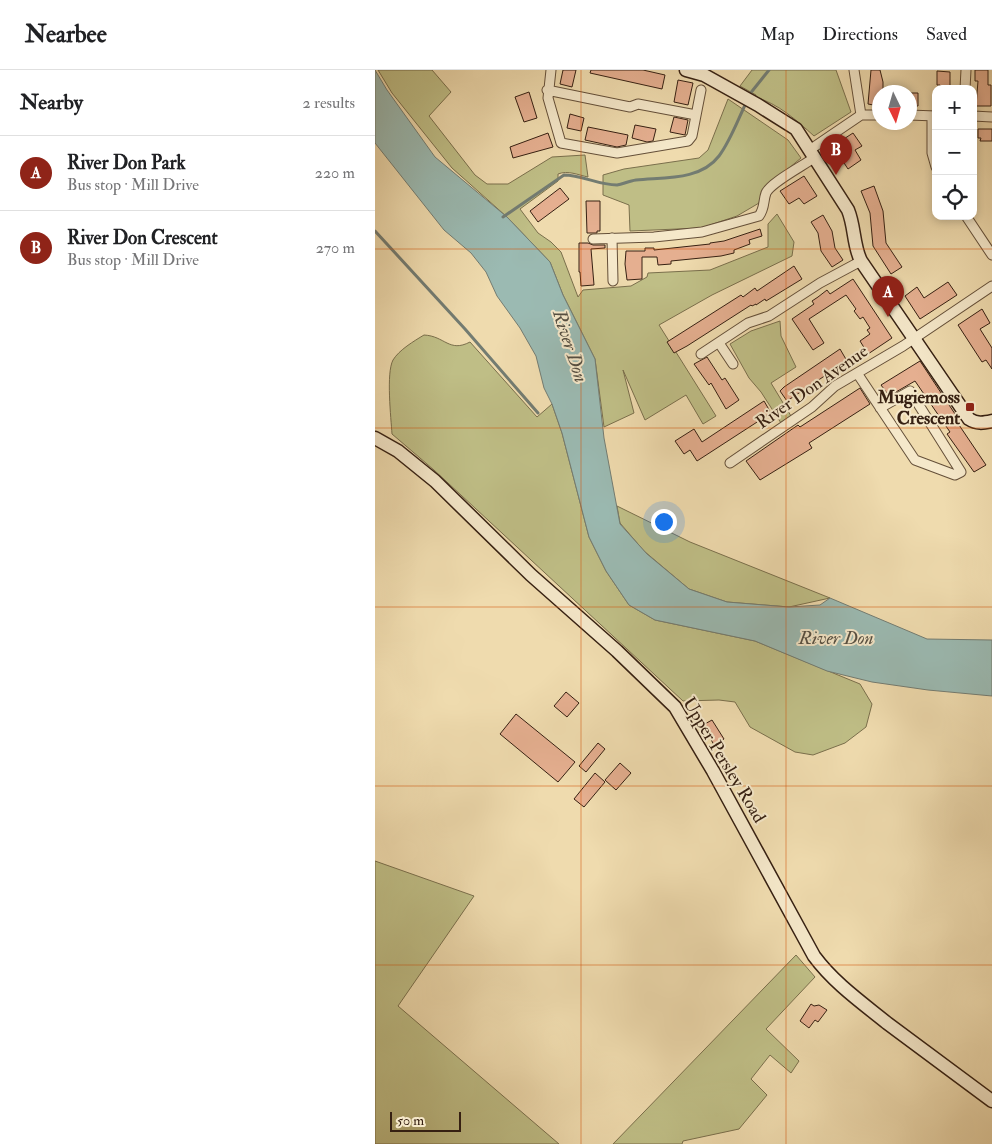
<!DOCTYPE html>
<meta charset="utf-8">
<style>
:root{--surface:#fff;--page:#f6f6f6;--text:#202124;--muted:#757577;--line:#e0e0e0;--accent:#8f2418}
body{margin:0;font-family:"IM FELL Double Pica",serif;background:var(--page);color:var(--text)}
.controls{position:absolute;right:15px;top:15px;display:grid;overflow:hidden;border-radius:10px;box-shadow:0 2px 8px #0003}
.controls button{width:45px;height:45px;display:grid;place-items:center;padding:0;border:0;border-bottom:1px solid var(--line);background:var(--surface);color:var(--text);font:25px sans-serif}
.compass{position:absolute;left:497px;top:15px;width:45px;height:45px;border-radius:50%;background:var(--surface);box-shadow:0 2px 8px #0003;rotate:175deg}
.scale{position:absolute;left:15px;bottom:12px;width:71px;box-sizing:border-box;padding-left:5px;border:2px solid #362012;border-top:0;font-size:14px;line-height:18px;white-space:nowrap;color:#362012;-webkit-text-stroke:4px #f5e8ca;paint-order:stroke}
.you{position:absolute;left:288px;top:451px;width:18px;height:18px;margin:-12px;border:4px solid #fff;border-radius:50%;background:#1a73e8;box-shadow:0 0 0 8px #1a73e833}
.badge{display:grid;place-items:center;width:32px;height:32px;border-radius:50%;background:var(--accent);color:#fff;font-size:16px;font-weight:700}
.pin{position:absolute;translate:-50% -41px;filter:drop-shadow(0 1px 2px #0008)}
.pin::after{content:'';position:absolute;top:26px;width:18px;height:15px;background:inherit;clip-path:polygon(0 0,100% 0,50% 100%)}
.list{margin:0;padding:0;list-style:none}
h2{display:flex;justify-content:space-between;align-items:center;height:65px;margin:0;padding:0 20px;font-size:21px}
h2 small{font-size:16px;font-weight:400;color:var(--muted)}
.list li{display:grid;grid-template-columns:32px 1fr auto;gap:15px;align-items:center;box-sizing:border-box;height:75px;padding:0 20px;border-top:1px solid var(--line)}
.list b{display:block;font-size:19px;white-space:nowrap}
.list p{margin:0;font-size:16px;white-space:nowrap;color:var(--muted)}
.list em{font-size:16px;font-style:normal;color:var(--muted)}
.icon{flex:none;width:28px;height:28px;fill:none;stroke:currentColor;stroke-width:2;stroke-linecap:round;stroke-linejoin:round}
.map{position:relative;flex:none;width:617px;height:1074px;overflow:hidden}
header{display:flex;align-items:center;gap:30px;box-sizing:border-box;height:70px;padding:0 25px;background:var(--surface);border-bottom:1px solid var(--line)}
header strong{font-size:24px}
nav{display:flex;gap:28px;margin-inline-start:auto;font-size:18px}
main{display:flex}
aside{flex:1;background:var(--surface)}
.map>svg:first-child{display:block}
.green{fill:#bfbe86;stroke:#7a6f4c}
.water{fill:#9bbab2;stroke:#737c72}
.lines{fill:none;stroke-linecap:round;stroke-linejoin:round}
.stream{stroke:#737c72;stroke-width:3}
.building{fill:#e5af90;stroke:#362012}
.street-casing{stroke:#644f39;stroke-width:11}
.secondary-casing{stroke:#362012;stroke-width:15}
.street{stroke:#f5e8ca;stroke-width:9}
.secondary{stroke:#f5e8ca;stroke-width:12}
.grid{fill:none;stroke:#d6530d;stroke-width:1;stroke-opacity:0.55}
.poi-dot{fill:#8f2418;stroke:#f5e8ca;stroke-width:2}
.labels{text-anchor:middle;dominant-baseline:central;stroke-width:4;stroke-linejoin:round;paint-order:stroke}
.street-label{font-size:18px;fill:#362012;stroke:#f5e8ca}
.poi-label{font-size:18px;font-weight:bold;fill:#362012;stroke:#f5e8ca;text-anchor:end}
.water-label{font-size:19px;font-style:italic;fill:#544e42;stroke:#f5e8ca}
</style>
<header>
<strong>Nearbee</strong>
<nav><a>Map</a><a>Directions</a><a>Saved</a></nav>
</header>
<main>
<aside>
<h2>Nearby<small>2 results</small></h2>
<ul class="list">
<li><span class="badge">A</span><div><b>River Don Park</b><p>Bus stop · Mill Drive</p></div><em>220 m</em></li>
<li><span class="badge">B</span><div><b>River Don Crescent</b><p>Bus stop · Mill Drive</p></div><em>270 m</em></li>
</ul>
</aside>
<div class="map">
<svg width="617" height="1074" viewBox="0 0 617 1074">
<rect width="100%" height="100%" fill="#efdbae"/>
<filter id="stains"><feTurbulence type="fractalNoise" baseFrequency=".004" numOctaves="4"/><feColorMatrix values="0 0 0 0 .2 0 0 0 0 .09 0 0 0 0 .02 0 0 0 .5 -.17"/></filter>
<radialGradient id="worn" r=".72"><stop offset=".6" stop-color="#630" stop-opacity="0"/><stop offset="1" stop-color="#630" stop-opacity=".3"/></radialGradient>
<!-- green -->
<path class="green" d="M3,0h54l19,22 -22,24 46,59 12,9h21l44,-27 33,-2 3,22c-10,-2 -20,-7 -30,-3v7l-38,28 18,24 13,9 10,10 17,45 5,-7 48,-4 16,-9 1,-4 62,-3 58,-23v-23l9,-10 17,28 -2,14 -80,39 -53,30 57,91 -13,8 -17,-29 -41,25 -22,-50 11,43 -30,14 -9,-68 -32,-64 -13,-33 -43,-45 -55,-49 -60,-75z
M377,0h84l15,42 -37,24c-18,-16 -35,-32 -59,-39l1,-2 -16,-9z
M353,29l60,41 13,18 -36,30 -6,15 -22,13 -36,12 -71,3 -1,-26 -26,-10v-20l21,-6 75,-11 9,-8z
M405,251l1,15 15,31 -25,16 20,33 -10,7 -20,-31 -12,-14 -19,-34 21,-13z
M49,265c21,1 25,18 46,7l67,75 15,-13 10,29 27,104 17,34 23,34 26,15 100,21 105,43 12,20 -6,23 -21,16 -32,12 -18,-3 -45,-25 -15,-25 -16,-2 -36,1 -249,-231 -42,-36c-1,-16 -6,-61 1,-74 6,-10 21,-19 31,-25z
M242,436l73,36 140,56 -41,9 -62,-5 -38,-13 -45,-38 -24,-28z
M0,791l99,35 -76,110 161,138h-184z
M421,885l19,22 -49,52 33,32 -8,12 -21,-18 -19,24 16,16 -28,34 -56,12 -1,3h-69z"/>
<!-- water -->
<path class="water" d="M0,0l12,20 48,67 72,60 43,45 13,33 32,64 9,79 16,86 27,30 42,35 38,13 62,5 31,-2 10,-7 97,41 65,1v56l-64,-6 -56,-8 -45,-11 -72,-30 -100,-21 -26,-15 -23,-34 -17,-34 -27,-104 -10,-29 -8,-16 -8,-32 -16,-28 -23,-32 -11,-24 -15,-19 -27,-23 -69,-87z"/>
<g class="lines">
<!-- stream -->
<path class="stream" d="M374,25l20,-25
M128,147l61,-42c18,0 34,10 53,10 6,-1 12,-4 19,-5 27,-3 64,1 83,-24 12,-16 19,-37 28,-55
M0,161l90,98 73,84"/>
</g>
<!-- building -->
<path class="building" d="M188,0h13l-4,17 -12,-3z
M216,0h52l22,5 -3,14 -72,-16z
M496,0h9l3,12v10h-4v14l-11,-2z
M600,0h13v15h3v21h-15l2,-25h-3z
M562,1l13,1v17h-10v-4h-3z
M303,10l15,3 -5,22 -14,-3z
M154,22l8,26 -13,4 -9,-25z
M534,23h9v13h-9z
M195,44l14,4 -3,13 -14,-3z
M299,47l14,3 -3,15 -15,-3z
M260,55l21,4 -3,12 -6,1 -15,-4z
M213,57l40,8 -2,10 -9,2 -32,-7z
M603,59h14v12h-12l1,-3h-3z
M173,63l5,14 -40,11 -3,-11z
M478,63l9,13 -7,4 6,10 -13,9 -15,-23z
M429,106l13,20 -13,8 -5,-6 -10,6 -9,-13z
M499,116l9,25 3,32 16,24 -11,7 -18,-28 -3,-33 -9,-22z
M185,118l9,11 -31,23 -8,-11z
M211,131h14v30h-3v2h-10z
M448,145l9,16 3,17 8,12 -11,7 -11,-16 -3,-18 -7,-11z
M385,159l2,7 -13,4 1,4 -16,6v3l-13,3 -50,5v3l-13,1 -1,-8h-15v22l-15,1 -2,-16 1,-13h19v-3h9v2l56,-6v-1l14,-2z
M204,173h9l5,2h12v3l-14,1 3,36 -13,1 -1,-14h-1z
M419,196l8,13 -36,22 -1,-2 -9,6v-1l-4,2 -1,-1 -64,41 -13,7 -7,-11 74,-47 2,2 12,-9 2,3z
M478,209l39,59 -24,16 -8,-13 10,-7 -3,-4 3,-2 -7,-11 -3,2 -6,-8 2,-2 -10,-14 -37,24 15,24 -11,7 -21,-31 22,-15 -2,-3 6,-4 9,-7 3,4z
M573,212l9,13 -37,24 -15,-23 12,-9 7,11z
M607,239l8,14 -10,6 12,19v21l-6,-9 -4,2 -24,-37z
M465,279l7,12 -60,40 -7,-10 4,-4z
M332,287l15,23 3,-2 14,22 -13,9 -15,-26 -2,2 -15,-21z
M545,291l39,59 -2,2 29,43 -12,7 -27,-38 3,-2 -35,-51 -26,15 -8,-11z
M485,318l10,16 -61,39 3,5 -52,32 -14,-19 52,-36 2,2z
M389,331l7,12 -74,48 -7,-11 -6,4 -9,-13 19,-12 8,13z
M191,622l13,11 -12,14 -13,-11z
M141,644l59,48 -17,20 -58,-48z
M337,650l12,19 -10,6 -11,-20z
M223,673l7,6 -19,23 -7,-6z
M245,693l11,10 -15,17 -11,-10z
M220,703l10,9 -21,25 -10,-8z
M436,934l3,2 5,-1 8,5 -9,12 -3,-2 -6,8 -9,-7z"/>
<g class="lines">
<!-- street casing -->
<g class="street-casing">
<path id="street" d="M176,0l-3,28 13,45 56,10 71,-12 4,-5 9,-46
M479,0l7,45
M590,19l1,-19
M172,20l83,17 8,-3 58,11
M534,45l27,1
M557,46v37l4,14
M598,46l19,1
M436,79l50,-34h18
M591,146l26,39
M237,168l1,43
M218,169l61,-2 48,-5 57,-16c6,-8 4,-15 7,-23 5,-11 39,-28 49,-36
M344,273l14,21
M326,284l47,-31 21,-7 51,-33 41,-22
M482,303l58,87 40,15 6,-3 -51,-81 -30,17
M355,393l82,-56 23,-21 68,-40 89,-60"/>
</g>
<!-- secondary casing -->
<g class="secondary-casing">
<path id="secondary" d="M311,0l18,5 54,30 38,24 52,81c7,17 5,35 13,51l108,158c8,5 14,4 23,2
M0,368l23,13 37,30 96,94 86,76 58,56 38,64 101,185c20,27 47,46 73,67 35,26 70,52 105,78"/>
</g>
<!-- street -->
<use href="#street" class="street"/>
<!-- secondary -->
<use href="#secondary" class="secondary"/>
</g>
<!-- grid -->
<path class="grid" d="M206,0v1074M411,0v1074M0,179h617M0,358h617M0,537h617M0,716h617M0,895h617"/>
<!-- markers -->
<rect class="poi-dot" x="590" y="332" width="10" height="10" rx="2.5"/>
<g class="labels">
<!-- street labels -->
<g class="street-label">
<text transform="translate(437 317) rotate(-35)">River Don Avenue</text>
<text transform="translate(349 690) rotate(59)">Upper Persley Road</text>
</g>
<!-- poi labels -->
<g class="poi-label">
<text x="585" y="327">Mugiemoss<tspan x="585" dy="21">Crescent</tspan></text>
</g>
<!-- water labels -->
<g class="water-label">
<text transform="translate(195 276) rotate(72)">River Don</text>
<text x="461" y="568">River Don</text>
</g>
</g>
<rect width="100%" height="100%" filter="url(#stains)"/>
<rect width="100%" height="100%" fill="url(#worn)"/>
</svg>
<div class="controls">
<button>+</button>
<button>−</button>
<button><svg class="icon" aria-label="locate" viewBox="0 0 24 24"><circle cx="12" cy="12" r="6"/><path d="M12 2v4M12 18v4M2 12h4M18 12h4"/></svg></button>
</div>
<svg class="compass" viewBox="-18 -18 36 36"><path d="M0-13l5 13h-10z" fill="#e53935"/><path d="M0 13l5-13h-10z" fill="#757577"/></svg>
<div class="scale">50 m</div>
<div class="you"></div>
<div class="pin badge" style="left:513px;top:247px">A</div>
<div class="pin badge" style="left:461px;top:105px">B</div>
</div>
</main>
